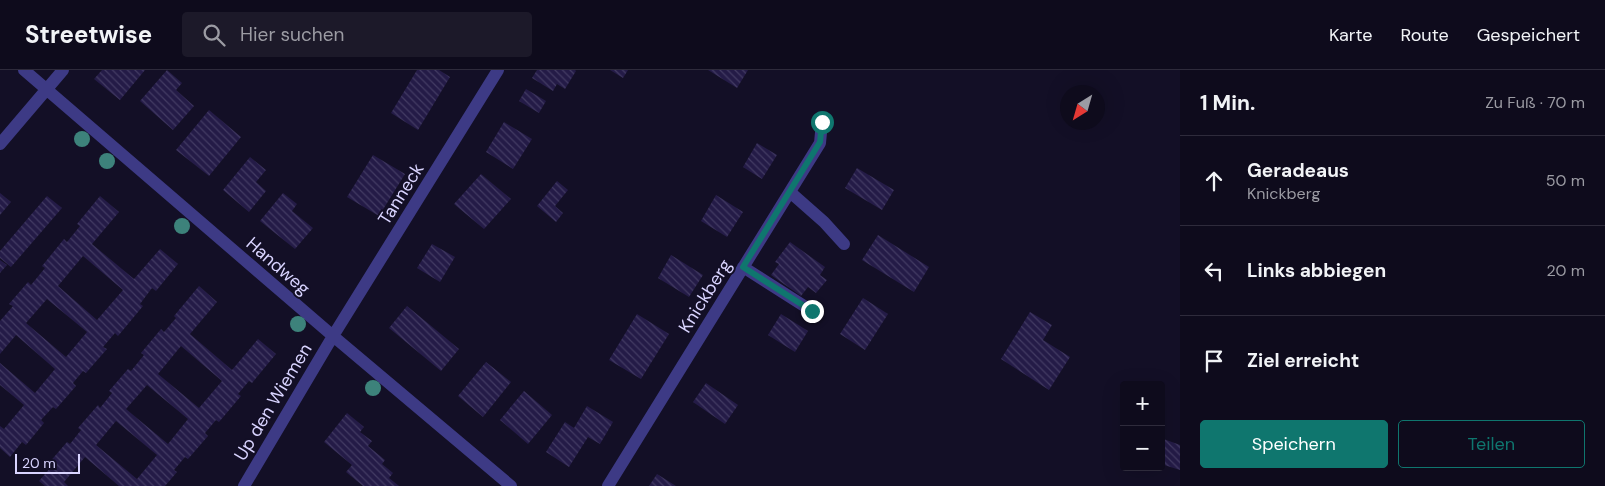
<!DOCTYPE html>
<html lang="de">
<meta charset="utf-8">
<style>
:root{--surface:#0e0b1c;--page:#1c1929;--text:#f1f3f6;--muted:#9b9ba3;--line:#2e2b3b;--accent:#0f766e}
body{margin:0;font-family:"DM Sans",sans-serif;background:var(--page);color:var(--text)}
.controls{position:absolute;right:15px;bottom:15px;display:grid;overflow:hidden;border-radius:5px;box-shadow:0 5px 20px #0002}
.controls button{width:45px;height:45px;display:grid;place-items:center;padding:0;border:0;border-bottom:1px solid var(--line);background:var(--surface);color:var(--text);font:25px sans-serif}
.compass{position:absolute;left:1060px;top:15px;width:45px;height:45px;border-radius:50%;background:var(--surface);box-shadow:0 5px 20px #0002;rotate:217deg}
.scale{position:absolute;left:15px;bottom:12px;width:65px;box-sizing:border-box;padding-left:5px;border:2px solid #d9d4ff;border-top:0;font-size:14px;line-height:18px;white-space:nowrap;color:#d9d4ff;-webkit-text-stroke:4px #130f26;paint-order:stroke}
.stop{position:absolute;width:15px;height:15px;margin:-11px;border:4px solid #0f766e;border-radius:50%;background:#fff}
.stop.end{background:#0f766e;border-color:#fff;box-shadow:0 1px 5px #0008}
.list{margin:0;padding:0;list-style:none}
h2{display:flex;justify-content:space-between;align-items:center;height:65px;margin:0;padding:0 20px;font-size:21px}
h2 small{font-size:16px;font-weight:400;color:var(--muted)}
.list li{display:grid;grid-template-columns:32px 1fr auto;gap:15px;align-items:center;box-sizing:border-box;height:90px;padding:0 20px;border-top:1px solid var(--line)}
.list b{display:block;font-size:19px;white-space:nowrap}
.list p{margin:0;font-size:16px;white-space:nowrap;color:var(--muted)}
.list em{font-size:16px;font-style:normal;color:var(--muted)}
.actions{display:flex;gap:10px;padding:15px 20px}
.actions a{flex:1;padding:11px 0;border:1px solid var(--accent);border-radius:5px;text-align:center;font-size:18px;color:var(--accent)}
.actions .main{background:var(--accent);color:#fff}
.icon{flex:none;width:28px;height:28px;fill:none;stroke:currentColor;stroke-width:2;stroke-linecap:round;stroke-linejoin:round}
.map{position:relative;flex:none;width:1180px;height:416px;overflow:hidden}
header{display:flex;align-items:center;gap:30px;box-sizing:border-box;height:70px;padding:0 25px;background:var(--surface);border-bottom:1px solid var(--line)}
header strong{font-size:24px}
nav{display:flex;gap:28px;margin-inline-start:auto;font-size:18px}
.search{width:350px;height:45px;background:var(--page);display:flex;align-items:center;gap:12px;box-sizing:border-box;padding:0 18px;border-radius:5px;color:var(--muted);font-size:19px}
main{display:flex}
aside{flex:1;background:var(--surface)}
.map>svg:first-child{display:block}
.building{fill:url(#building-back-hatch);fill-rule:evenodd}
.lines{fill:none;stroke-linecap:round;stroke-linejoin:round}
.minor{stroke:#3d3a85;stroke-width:12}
.tree{fill:#3d827b}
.route{stroke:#0f766e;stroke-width:6}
.labels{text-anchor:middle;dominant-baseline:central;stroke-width:4;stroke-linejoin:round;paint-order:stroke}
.street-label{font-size:18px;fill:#d9d4ff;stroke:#130f26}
</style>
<header>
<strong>Streetwise</strong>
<div class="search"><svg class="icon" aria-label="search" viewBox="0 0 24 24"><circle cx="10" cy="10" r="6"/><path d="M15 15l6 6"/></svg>Hier suchen</div>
<nav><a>Karte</a><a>Route</a><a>Gespeichert</a></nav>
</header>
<main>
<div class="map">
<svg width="1180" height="416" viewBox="0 0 1180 416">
<defs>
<pattern id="building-back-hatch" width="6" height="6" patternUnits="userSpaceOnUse" patternTransform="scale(1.25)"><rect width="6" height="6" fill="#241b47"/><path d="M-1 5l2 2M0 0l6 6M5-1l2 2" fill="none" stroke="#433b63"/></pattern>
</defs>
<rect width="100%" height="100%" fill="#130f26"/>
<!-- building -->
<path class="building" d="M102,0h43l-25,30 -26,-21z
M167,0l15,13 -6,7 18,16 -21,24 -33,-29z
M417,0h22l11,7 -32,53 -27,-17z
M537,0h38l1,1 -11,18 -8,-5 -4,7 -21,-13z
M610,0h18l-5,8z
M708,0h40l-11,18z
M526,19l20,12 -7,12 -20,-12z
M209,40l32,27 -32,39 -33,-26z
M504,52l28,17 -19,30 -27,-17z
M757,73l20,12 -15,24 -19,-12z
M373,85l32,19 -26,42 -32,-19z
M250,87l16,13 -10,12 10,9 -17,21 -26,-22z
M857,98l37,22 -12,20 -37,-22z
M481,104l30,25 -27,30 -30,-25z
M557,111l11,9 -13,16 8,7 -7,9 -19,-16z
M0,123l11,9 -11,13z
M283,123l14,11 -5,7 21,17 -18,21 -35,-28z
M716,125l27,17 -16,25 -26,-16z
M47,126l15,12 -51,59 -11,-9v-7z
M100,126l19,16 -27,32 42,35 26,-30 18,15 -22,27 -4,-3 -12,16 3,2 -25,30 -3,-3 -12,14 4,2 -21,24 -3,-2 -10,12 3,3 -20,23 -3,-2 -12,13 3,3 -18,22 -4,-3 -12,15 -10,-9v-22l4,3 20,-24 -24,-20v-22l35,30 20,-24 -39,-34 -16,19v-33l13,-15 -4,-2 19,-22 3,3 14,-17 -3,-2 22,-27 3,3 13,-16 -3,-2zM83,186l40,34 -26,30 -39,-34zM47,229l40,33 -21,25 -40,-34z
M878,165l51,32 -15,25 -52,-32z
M790,172l35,25 -5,8 7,5 -11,13 -8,-6 -7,9 -30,-21 8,-11 -4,-2z
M432,174l23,13 -15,25 -23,-14z
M671,185l32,20 -14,22 -31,-19z
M0,190l7,5 -7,8z
M199,216l18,16 -27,32 42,36 26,-31 18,15 -24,29 -3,-2 -11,13 3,2 -22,26 -3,-2 -11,13 3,3 -20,23 -3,-2 -11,13 3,2 -12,14h-46l-34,-29 -21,25 4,4h-23l-6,-5 12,-14 -3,-3 19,-22 3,2 11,-14 -3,-2 20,-23 2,3 12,-15 -3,-2 19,-22 3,2 13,-16 -3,-2 20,-24 3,3 12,-14 -2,-2zM181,276l41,35 -23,27 -41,-34zM147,315l41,34 -20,25 -42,-35zM116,351l41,34 -20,24 -41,-34z
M863,228l25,16 -23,36 -25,-16z
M407,236l52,43 -18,22 -52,-43z
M1030,242l22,13 -9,15 27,17 -21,33 -48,-31z
M637,244l32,20 -28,45 -32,-19z
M781,244l27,17 -13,21 -27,-17z
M486,292l25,20 -28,35 -25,-21z
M706,313l32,22 -13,19 -32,-22z
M524,321l28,24 -24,29 -28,-24z
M587,336l26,16 -13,22 -12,-7 -19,30 -23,-15 19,-30 9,6z
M347,343l17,14 -4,5 12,9 -4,5 17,14 -3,4 11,9 -4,5 10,8h-36l-17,-14 6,-7 -28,-23z
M1161,368l19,7v25l-19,-6z
M657,404l19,12h-27z"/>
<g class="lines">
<!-- minor -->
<path class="minor" d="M24,0l309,266 178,150
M0,74l63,-74
M790,122l34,30 20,22
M743,197l69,44
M244,416l89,-150 165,-266
M608,416l212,-343 2,-21"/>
</g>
<!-- trees -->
<g class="tree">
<circle cx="82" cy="69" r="8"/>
<circle cx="107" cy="91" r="8"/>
<circle cx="182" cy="156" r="8"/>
<circle cx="298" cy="254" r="8"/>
<circle cx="373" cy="318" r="8"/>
</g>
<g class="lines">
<!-- route -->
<path class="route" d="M812,241l-69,-44 77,-125 2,-20"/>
</g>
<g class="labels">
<!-- street labels -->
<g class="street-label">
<text transform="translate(401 124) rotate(-58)">Tanneck</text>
<text transform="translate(278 196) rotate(41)">Handweg</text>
<text transform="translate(705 226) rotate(-58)">Knickberg</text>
<text transform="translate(273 332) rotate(-59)">Up den Wiemen</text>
</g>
</g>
</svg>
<div class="controls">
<button>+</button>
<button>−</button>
</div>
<svg class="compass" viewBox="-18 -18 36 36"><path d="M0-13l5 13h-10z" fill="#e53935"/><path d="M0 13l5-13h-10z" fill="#9b9ba3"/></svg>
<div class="scale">20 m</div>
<div class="stop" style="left:822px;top:52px"></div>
<div class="stop end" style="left:812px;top:241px"></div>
</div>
<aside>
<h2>1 Min.<small>Zu Fuß · 70 m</small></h2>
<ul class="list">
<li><svg class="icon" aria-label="ahead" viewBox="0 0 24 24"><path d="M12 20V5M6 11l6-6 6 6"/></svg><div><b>Geradeaus</b><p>Knickberg</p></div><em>50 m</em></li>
<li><svg class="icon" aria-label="left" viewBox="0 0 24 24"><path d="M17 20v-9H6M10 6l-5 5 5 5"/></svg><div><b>Links abbiegen</b></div><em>20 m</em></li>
<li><svg class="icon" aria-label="arrive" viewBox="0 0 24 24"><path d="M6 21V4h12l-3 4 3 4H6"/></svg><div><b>Ziel erreicht</b></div></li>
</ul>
<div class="actions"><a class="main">Speichern</a><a>Teilen</a></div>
</aside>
</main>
